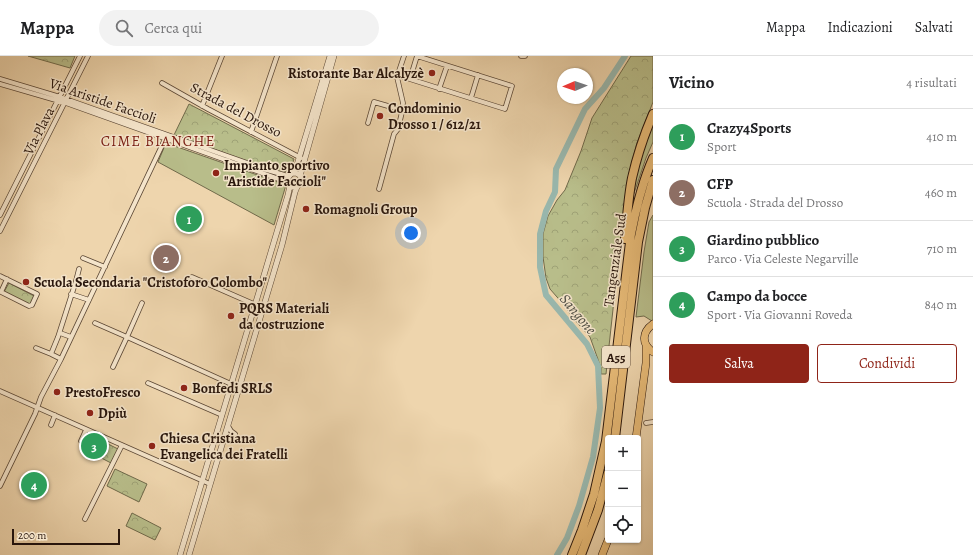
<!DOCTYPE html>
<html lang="it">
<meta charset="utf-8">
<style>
:root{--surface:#fff;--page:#f2f2f2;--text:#202124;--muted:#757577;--line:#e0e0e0;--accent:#8f2418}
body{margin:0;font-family:Alegreya,serif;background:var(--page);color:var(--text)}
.controls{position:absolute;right:12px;bottom:12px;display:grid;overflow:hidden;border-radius:4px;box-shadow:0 1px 3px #0004}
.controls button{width:36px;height:36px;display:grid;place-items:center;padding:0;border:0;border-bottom:1px solid var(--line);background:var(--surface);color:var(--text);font:20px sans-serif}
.compass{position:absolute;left:557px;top:12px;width:36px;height:36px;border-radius:50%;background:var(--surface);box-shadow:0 1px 3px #0004;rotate:268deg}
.scale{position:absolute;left:12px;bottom:10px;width:108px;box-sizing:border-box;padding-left:4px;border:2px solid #29160c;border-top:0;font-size:11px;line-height:14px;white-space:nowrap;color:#29160c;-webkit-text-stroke:3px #f4e4ca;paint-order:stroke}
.you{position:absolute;left:411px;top:177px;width:14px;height:14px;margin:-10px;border:3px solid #fff;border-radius:50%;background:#1a73e8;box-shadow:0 0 0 6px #1a73e833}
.badge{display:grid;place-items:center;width:26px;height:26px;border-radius:50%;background:var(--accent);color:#fff;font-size:13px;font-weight:700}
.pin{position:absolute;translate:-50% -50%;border:2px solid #fff;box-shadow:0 1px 4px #0006}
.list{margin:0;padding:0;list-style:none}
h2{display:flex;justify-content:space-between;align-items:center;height:52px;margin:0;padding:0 16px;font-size:17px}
h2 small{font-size:13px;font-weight:400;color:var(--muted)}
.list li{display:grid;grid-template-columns:26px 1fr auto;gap:12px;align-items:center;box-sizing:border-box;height:56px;padding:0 16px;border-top:1px solid var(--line)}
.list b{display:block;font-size:15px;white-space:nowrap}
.list p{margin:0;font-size:13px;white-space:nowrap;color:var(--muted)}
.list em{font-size:13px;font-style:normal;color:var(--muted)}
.actions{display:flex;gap:8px;padding:12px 16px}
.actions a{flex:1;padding:9px 0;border:1px solid var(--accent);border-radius:4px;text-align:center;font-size:14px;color:var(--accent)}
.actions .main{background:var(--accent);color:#fff}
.icon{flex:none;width:22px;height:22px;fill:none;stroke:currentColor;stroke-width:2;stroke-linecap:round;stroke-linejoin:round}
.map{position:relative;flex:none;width:653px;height:499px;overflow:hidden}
header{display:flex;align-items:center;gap:24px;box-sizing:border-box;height:56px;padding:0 20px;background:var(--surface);border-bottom:1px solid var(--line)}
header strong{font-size:19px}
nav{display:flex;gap:22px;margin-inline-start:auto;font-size:14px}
.search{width:280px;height:36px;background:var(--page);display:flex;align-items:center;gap:10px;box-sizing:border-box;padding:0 14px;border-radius:22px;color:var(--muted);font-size:15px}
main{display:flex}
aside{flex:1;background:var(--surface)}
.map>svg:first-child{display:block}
.grass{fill:#b8bd8a;stroke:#706a4b}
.forest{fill:url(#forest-crowns);stroke:#706a4b}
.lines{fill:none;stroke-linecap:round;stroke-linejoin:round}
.river{stroke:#99b8ae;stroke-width:6}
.minor-casing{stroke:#5a4634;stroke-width:5.5}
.tertiary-casing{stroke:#5a4634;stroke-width:6}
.primary-casing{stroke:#29160c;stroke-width:8}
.motorway-casing{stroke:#29160c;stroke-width:10}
.minor{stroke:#f4e4ca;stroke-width:4}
.tertiary{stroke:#f4e4ca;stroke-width:5}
.primary{stroke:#e7ba76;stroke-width:7}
.motorway{stroke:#e7ba76;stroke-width:8}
.poi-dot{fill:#8f2418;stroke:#f4e4ca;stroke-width:1.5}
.labels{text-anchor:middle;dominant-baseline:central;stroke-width:3;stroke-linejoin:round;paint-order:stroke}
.shield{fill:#f4e4ca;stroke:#665445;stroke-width:1}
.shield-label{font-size:13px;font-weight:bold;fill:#29160c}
.poi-label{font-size:14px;font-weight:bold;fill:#29160c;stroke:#f4e4ca;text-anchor:start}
.street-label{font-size:14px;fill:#29160c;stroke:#f4e4ca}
.neighbourhood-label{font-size:15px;letter-spacing:1px;fill:#7a1f14;stroke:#f4e4ca}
.water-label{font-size:15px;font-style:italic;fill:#504f45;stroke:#f4e4ca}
</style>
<header>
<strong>Mappa</strong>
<div class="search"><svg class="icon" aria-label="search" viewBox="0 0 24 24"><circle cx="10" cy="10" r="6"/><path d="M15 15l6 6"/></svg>Cerca qui</div>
<nav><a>Mappa</a><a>Indicazioni</a><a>Salvati</a></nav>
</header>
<main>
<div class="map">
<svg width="653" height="499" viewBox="0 0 653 499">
<defs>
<pattern id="forest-crowns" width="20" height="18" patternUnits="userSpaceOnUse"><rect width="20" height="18" fill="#b8bd8a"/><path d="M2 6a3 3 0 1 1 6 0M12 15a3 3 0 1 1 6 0" fill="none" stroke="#9ea276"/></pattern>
</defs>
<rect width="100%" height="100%" fill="#eed5ad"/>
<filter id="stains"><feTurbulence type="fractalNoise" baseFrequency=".005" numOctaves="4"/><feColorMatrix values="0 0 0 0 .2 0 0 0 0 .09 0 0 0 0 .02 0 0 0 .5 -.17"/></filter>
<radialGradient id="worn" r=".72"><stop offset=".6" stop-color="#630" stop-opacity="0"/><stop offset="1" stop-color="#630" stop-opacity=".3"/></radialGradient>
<!-- grass -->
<path class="grass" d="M653,63v23l-7,16 -15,44 5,-28z
M166,87l120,42 -12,40 -116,-63z
M653,159v106h-1l-8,-5 -8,1 8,-65 5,-30z"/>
<!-- forest -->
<path class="forest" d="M28,0h47l-5,12z
M631,0h22v46l-16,41 -8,30 -4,25 -19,176h-5v-6l-11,-31 -17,-19 -9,-13 -14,-16 -4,-11 -3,-21v-23l5,-18 9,-16 8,-10 16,-39 11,-33z
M189,48l105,55c-2,8 -4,13 -13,13l-43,-14 -64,-23z
M9,227l25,13 -4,9 -26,-13z
M90,379l28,14 -7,14 -27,-14z
M115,413l32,15 -8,18 -32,-16z
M132,457l29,15 -6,12 -29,-14z"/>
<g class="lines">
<!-- river -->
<path class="river" d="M557,499l10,-17 12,-32 14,-49 7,-49 -2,-42 -11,-22 -41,-49 -6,-28v-33l6,-23 9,-19 1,-23 29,-60 19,-21 21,-32"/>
<!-- minor casing -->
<g class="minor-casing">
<path id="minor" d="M521,0h4
M397,19l108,34 7,-23 -95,-30
M0,23l60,18 207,73 21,6
M410,23l7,-23
M162,27l46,26 93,49
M0,28l66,19 221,79
M439,33l8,-23
M471,42l7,-23
M202,50l20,-50
M368,67l6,-21 28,8 1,-7 -6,-26 7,-21
M251,76l26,-76
M379,133l15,-55 4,-5 4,-17v-2
M0,159l80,-159
M0,175l88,-175
M83,202l22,9
M0,220l37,18 -5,11 -3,1 -28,-14 6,-13
M192,221l71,31
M76,225l3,-12
M71,238l18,6
M95,267l32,14 104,47 8,3
M60,277l11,4
M36,292l15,6
M61,303l-10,-5 7,-17 18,-56 20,5
M113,311l14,-30 15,-34
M148,327l74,32
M0,335l210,93
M646,367l7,-1
M51,369l4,-10
M228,370l3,5 4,3
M81,385l5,-11
M0,430l35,-72 6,-17 20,-38 106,-224
M85,463l37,-74"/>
</g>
<!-- tertiary casing -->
<g class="tertiary-casing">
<path id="tertiary" d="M300,120l34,-120
M292,131l-4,-4c-2,-8 6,-9 8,-15l34,-112
M180,499l108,-360 2,-10
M189,499l93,-310 13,-53 2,-5 4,-5c1,-6 -2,-9 -8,-9"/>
</g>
<!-- primary casing -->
<g class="primary-casing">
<path id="primary" d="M653,268c-11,8 -12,20 0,28
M636,382l10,-75v-18
M602,499l6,-15"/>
</g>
<!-- motorway casing -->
<g class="motorway-casing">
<path id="motorway" d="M625,183c2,-20 3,-41 7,-61 5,-22 12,-43 21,-64
M615,382l23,-196 7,-34 8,-28
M572,499l10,-25 12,-36 12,-53 25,-207c5,-26 11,-51 22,-76
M581,499l17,-45 10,-37"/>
</g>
<!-- minor -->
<use href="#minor" class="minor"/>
<!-- tertiary -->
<use href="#tertiary" class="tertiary"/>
<!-- primary -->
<use href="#primary" class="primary"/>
<!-- motorway -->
<use href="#motorway" class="motorway"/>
</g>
<!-- markers -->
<g class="poi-dot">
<circle cx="432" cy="17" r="4"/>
<circle cx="380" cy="60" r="4"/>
<circle cx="216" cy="117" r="4"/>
<circle cx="306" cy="153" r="4"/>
<circle cx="26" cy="226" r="4"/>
<circle cx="231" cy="260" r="4"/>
<circle cx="184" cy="332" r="4"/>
<circle cx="57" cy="336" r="4"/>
<circle cx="90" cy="357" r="4"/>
<circle cx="152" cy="390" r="4"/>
</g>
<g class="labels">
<!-- shield labels -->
<rect class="shield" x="602" y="290" width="28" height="22" rx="3"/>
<g class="shield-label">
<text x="616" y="301">A55</text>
</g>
<!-- poi labels -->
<g class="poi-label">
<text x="424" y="17" text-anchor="end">Ristorante Bar Alcalyzè</text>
<text x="388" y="52">Condominio<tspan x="388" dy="16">Drosso 1 / 612/21</tspan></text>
<text x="224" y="109">Impianto sportivo<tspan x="224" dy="16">"Aristide Faccioli"</tspan></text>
<text x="314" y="153">Romagnoli Group</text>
<text x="34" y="226">Scuola Secondaria "Cristoforo Colombo"</text>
<text x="239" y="252">PQRS Materiali<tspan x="239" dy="16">da costruzione</tspan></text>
<text x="192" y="332">Bonfedi SRLS</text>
<text x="65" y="336">PrestoFresco</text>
<text x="98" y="357">Dpiù</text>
<text x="160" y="382">Chiesa Cristiana<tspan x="160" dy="16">Evangelica dei Fratelli</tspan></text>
</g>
<!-- street labels -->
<g class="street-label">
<text transform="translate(103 45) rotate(19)">Via Aristide Faccioli</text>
<text transform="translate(236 54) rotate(28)">Strada del Drosso</text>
<text transform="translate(39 75) rotate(-63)">Via Plava</text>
<text transform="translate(615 204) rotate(-82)">Tangenziale Sud</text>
</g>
<!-- neighbourhood labels -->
<g class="neighbourhood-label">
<text x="158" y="85">CIME BIANCHE</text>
</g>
<!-- water labels -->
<g class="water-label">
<text transform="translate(578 258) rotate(50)">Sangone</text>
</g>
</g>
<rect width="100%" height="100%" filter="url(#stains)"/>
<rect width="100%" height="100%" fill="url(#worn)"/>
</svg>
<div class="controls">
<button>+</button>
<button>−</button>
<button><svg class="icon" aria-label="locate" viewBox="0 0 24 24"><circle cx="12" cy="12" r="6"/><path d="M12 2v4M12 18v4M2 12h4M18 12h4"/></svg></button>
</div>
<svg class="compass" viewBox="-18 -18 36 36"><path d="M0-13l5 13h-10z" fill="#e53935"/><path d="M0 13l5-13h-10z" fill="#757577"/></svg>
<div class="scale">200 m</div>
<div class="you"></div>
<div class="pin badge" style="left:189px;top:163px;background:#2e9e5b">1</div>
<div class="pin badge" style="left:166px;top:202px;background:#8d6e63">2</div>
<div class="pin badge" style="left:94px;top:390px;background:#2e9e5b">3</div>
<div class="pin badge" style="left:34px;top:429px;background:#2e9e5b">4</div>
</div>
<aside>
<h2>Vicino<small>4 risultati</small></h2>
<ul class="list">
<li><span class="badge" style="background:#2e9e5b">1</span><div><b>Crazy4Sports</b><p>Sport</p></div><em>410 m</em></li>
<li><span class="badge" style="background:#8d6e63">2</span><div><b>CFP</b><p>Scuola · Strada del Drosso</p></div><em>460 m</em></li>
<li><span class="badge" style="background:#2e9e5b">3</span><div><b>Giardino pubblico</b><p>Parco · Via Celeste Negarville</p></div><em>710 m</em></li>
<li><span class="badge" style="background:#2e9e5b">4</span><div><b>Campo da bocce</b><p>Sport · Via Giovanni Roveda</p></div><em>840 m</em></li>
</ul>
<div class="actions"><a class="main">Salva</a><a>Condividi</a></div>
</aside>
</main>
